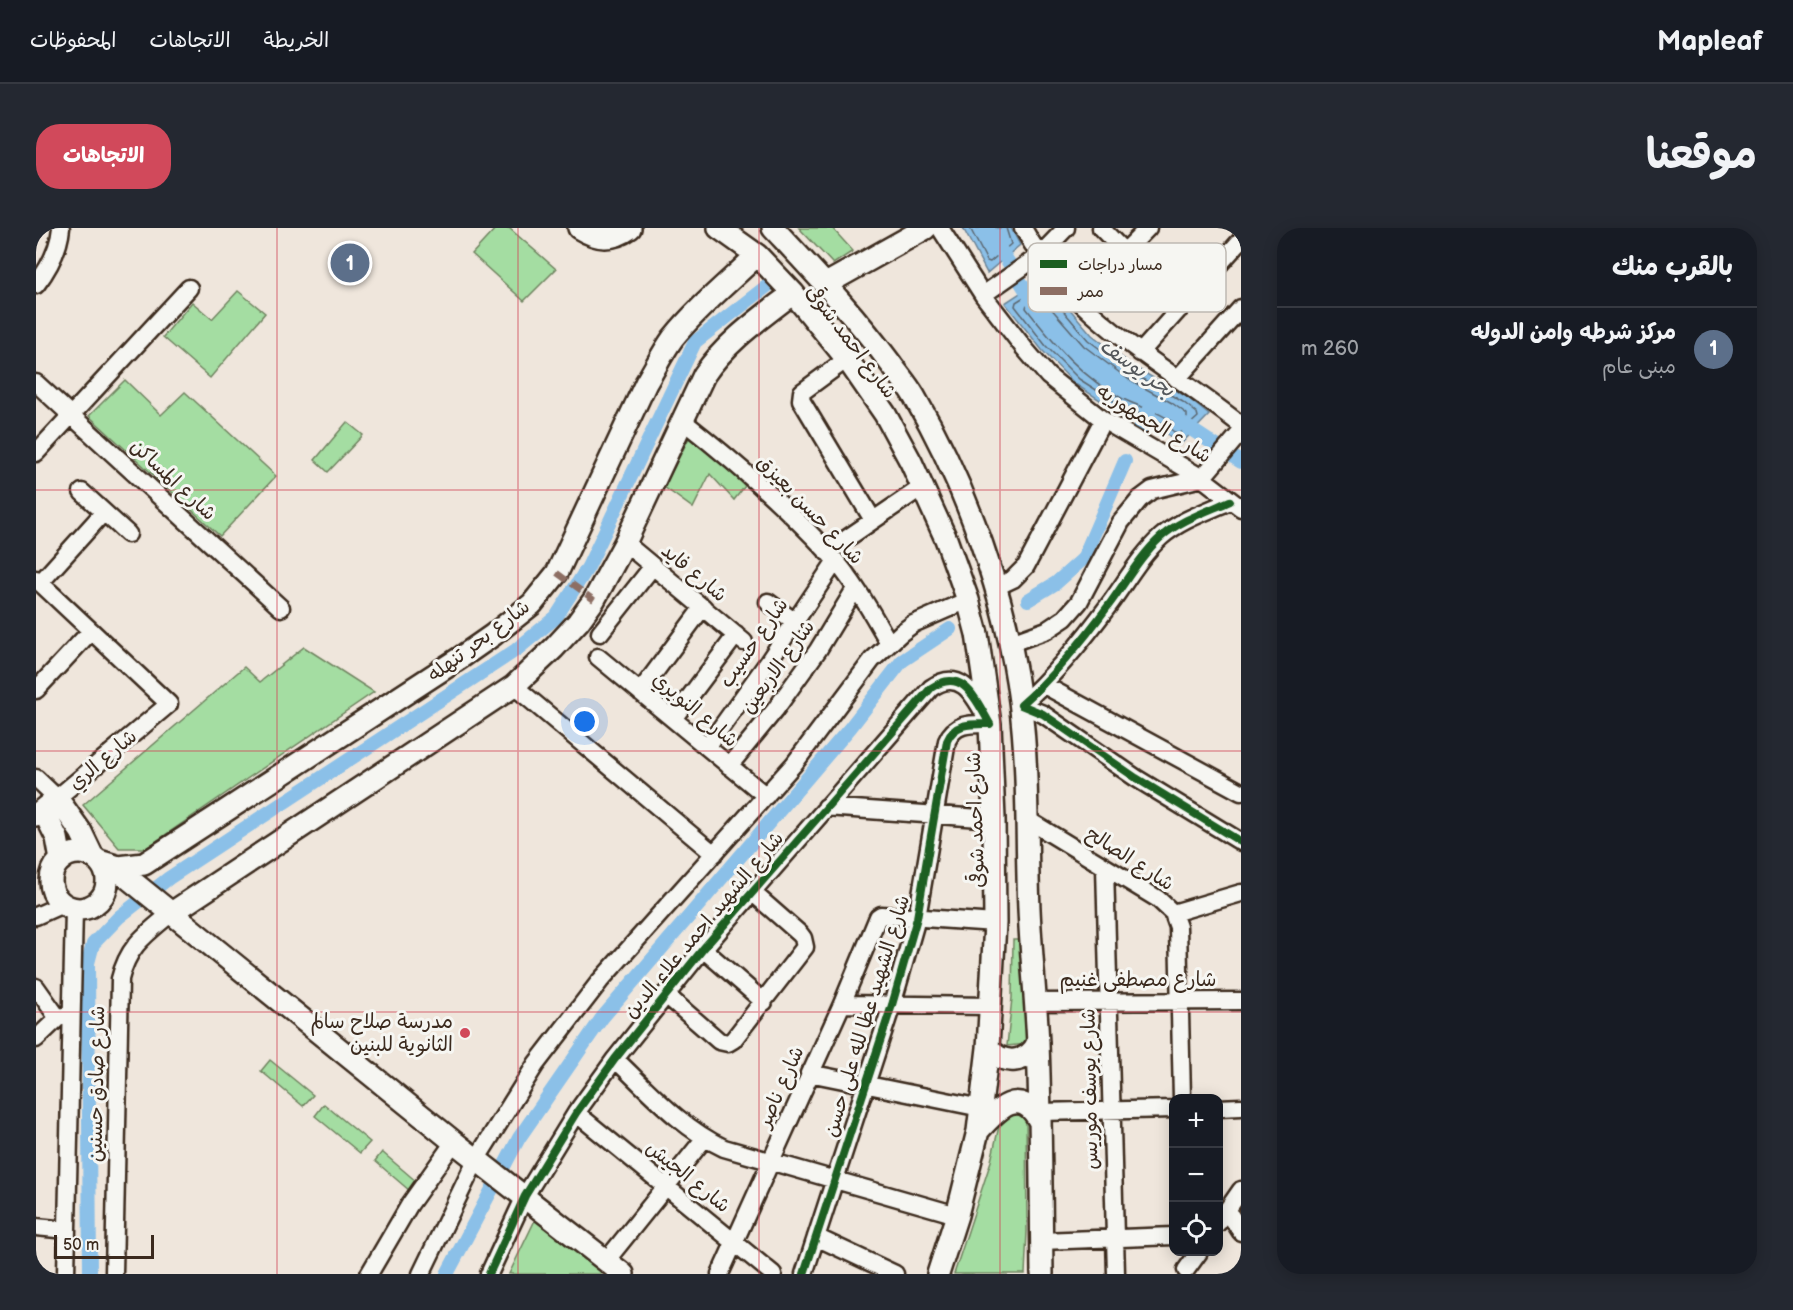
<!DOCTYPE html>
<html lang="ar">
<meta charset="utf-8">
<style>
:root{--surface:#171b24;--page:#242831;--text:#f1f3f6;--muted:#9ea1a6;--line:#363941;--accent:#d1495b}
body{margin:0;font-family:"Balsamiq Sans","Playpen Sans Arabic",sans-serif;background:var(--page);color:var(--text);direction:rtl}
.controls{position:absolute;right:18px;bottom:18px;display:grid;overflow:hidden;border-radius:12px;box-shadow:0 3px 15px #0003}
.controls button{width:54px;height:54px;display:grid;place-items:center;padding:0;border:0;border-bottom:2px solid var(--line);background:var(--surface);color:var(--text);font:30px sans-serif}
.scale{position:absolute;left:18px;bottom:15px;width:100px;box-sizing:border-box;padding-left:6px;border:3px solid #3b2a1e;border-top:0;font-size:16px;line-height:21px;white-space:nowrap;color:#3b2a1e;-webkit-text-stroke:4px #f6f6f2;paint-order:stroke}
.you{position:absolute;left:549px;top:494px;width:21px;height:21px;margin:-15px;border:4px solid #fff;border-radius:50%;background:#1a73e8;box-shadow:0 0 0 9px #1a73e833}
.badge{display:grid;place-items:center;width:39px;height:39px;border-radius:50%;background:var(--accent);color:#fff;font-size:20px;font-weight:700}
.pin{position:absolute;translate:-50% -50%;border:3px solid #fff;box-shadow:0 2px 6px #0006}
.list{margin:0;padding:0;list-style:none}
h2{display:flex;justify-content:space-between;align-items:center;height:78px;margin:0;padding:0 24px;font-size:26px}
h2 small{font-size:20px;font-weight:400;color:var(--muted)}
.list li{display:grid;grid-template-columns:39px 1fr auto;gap:18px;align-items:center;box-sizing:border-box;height:84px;padding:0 24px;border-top:2px solid var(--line)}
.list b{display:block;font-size:22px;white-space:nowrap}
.list p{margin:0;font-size:20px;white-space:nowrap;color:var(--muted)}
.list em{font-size:20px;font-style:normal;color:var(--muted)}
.icon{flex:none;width:33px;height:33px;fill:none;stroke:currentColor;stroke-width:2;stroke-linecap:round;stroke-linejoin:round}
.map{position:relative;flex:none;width:1205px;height:1046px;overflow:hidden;direction:ltr;border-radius:24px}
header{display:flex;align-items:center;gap:36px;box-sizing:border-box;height:84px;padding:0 30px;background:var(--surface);border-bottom:2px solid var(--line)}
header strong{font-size:28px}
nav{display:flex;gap:33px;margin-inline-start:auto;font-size:21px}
.intro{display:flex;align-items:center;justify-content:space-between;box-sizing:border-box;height:144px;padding:0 36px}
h1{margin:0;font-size:42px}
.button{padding:15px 27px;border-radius:24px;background:var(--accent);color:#fff;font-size:21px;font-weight:700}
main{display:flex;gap:36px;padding:0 36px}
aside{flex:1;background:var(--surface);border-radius:24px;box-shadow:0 3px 15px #0003}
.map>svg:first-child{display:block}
.green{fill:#a4dda2;stroke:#708460;stroke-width:1.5}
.water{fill:#8bc0e8;stroke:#6b8497;stroke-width:1.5}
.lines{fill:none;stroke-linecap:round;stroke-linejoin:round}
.shore{stroke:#5b666f;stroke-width:1.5}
.canal{stroke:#8bc0e8;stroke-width:14}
.minor-casing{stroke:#3b2a1e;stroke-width:21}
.major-casing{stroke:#3b2a1e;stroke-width:26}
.minor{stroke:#f6f6f2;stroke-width:16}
.major{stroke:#f6f6f2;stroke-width:21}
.quiet{stroke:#8d6e63;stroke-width:6;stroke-dasharray:12 6;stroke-linecap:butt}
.cycleway-casing{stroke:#f6f6f2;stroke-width:11}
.cycleway{stroke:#1b5e20;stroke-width:8}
.grid{fill:none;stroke:#d1495b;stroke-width:1.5;stroke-opacity:0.55}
.poi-dot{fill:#d1495b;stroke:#f6f6f2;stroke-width:2}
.labels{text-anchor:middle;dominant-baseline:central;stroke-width:6;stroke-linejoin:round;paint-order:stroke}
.street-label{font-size:20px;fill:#3b2a1e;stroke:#f6f6f2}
.poi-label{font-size:20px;fill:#3b2a1e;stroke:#f6f6f2;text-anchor:end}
.water-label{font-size:21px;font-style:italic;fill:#53575b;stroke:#f6f6f2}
.key{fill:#f6f6f2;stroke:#beb9b2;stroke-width:1.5}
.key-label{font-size:16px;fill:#3b2a1e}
</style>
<header>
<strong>Mapleaf</strong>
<nav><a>الخريطة</a><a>الاتجاهات</a><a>المحفوظات</a></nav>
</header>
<div class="intro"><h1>موقعنا</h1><a class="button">الاتجاهات</a></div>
<main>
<aside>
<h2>بالقرب منك<small></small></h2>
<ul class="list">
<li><span class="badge" style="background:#5c6f8a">1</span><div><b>مركز شرطه وامن الدوله</b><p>مبنى عام</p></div><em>260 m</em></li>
</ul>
</aside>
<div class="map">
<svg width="1205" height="1046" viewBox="0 0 1205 1046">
<rect width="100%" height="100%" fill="#efe6dc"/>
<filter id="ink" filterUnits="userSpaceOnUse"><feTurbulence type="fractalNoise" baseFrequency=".0167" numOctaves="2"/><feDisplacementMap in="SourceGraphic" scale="12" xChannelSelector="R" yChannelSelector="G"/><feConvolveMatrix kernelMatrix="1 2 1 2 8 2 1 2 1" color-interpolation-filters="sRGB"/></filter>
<g filter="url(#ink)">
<!-- green -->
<path class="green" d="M460,0h13l47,41 -32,32 -52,-47z
M763,0h33l21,23 -20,13z
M202,63l27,22 -55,65 -47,-41 29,-35 20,17z
M89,152l36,35 24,-23 91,84 -56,60 -131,-120z
M311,194l16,13 -35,37 -13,-12z
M654,208l29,22 26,28 -11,14 -24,-26 -17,34 -29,-21z
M268,419l70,45 -228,156h-27l-36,-43 161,-138 16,15z
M977,712h14l2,104 -22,2 5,-48z
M234,832l43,35 -10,11 -42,-35z
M288,876l46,38 -10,11 -45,-37z
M966,885h24l1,118 -2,43h-71l37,-113z
M346,924l35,30 -7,9 -35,-30z
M502,986l73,60h-102z"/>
<!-- water -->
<path class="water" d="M927,0h48l9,17 -33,28z
M1007,50l49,57 44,33 51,29 22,18 -29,30 -19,-16 -44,-18 -42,-27 -33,-34 -37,-47z"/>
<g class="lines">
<!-- shore -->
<path class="shore" d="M934,0l17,33 3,1 21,-18 -5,-16
M1004,59l4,1 44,52 44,33 51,29 14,11 1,4 -20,18 -14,-11 -44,-19 -41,-26 -33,-33 -31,-40 1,-4z
M1003,69l3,1 42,48 44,33 44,24 15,11v4l-10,7c-16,-13 -35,-17 -54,-26 -41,-21 -69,-55 -97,-91l1,-4z"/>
<!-- canal -->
<path class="canal" d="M951,0l48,77
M1144,194l61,40
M1101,207l14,-28
M992,372l28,-17 27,-24 42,-98
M54,1046l-2,-311 5,-19 26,-27 50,-39 347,-228 40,-33 32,-50 107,-225 76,-59
M411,1046l72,-136 83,-120 248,-290 52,-67 48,-32"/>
<!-- minor casing -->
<g class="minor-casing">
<path id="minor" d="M904,0l43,67 41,53 24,28 55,44 99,58 39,30
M987,0c50,92 140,135 218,197
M1065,0l79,81
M0,57c13,-17 23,-35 25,-57
M947,67l57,-40 26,-27
M1041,72l71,-72
M1104,125l101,-113
M811,131l-45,33 -1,8 72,120
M1141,151l64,-71
M0,155l245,225
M647,193c51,40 100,83 144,130 25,27 44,60 62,92
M0,225l153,-165
M46,264l46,42
M1194,273c-22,10 -50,19 -69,36 -20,18 -34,43 -50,65 -27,37 -56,73 -90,103l22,9 93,64 105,64
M589,315l119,99
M791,324l95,-65
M0,351l133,125 -112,94 -21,-20
M4,355l64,-71
M960,359l17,-8 13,-13 77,-146
M732,374l27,20
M564,405l53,-67
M975,415l36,-13 18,-12 14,-16 42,-80 19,-23 12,-9 50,-12 39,-46
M562,429l168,139
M1008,457l197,107
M478,458l200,168
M0,462l55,-59
M604,464l63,-85
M637,491l63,-84
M671,519l61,-85 67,-100
M693,538l46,-56 43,-60 37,-61
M790,579l168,12
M992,592l130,79 15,14 5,14 4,171
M1069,639l11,407
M1137,685l68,-20
M0,688l27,-12
M667,721l61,53
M0,759l22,31
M629,766l54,47 9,2 5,-3 72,-93 -2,-9 -3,-4 -48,-42
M1000,774l205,-1
M806,776l149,2
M0,811l22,-21 13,-4
M579,831c34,32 66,69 109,89l233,67
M773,845l172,35
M1182,880l23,-1
M1004,884l134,-3
M540,885l197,161
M1191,982l14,22
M1182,995l23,-33
M0,999l31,3
M780,1009l79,37
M1005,1013l133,-5
M570,1033l98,-122
M1150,1042l13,-18
M30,1046l8,-365
M78,1046l6,-295c8,-33 25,-44 50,-65
M333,1046l41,-70 44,-62
M385,1046l55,-114 60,-96 64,-83 194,-217 78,-104 29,-27 12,-9 55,-24
M453,1046l36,-78 51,-83 39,-54 88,-110 228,-261c32,-22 45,12 59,36 -18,0 -35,-2 -43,17l-30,177 -25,87 -88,269
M684,1046l122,-270 36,-87 3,-2 114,8"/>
</g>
<!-- major casing -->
<g class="major-casing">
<path id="major" d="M543,0c18,11 33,13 51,0
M683,0l38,27 36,38 54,66 38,55 26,48 35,77 22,61 9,34 13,90 4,95 1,104 -7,125 -10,83 -21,84 -19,59
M737,0c41,44 82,87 118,136 7,10 16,20 23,32 52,89 93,203 106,305 9,69 6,139 9,208 2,45 7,90 9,135 3,76 3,153 4,230
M790,56l100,-56
M7,582l14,28 4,22
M0,587l21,-17 24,34 12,25
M15 653a28 28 0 1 1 56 0a28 28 0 1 1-56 0Z
M63,633l20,6 25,-3 316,-206 33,-23 39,-31 25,-31 89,-190c9,-15 17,-31 27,-45 24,-30 56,-56 84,-83
M72,639l15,7 331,268 169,132
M134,686l344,-228 40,-38 24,-26 16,-22 31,-57 79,-168c23,-34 57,-57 89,-82
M952,820c15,18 40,16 50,-6
M942,903c19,-21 42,-47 62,-9"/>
</g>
<!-- minor -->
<use href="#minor" class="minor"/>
<!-- major -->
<use href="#major" class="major"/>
<!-- quiet -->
<path class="quiet" d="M521,345l37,27"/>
<!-- cycleway casing -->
<g class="cycleway-casing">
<path id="cycleway" d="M1194,273c-22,10 -50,19 -69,36 -20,18 -34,43 -50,65 -27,37 -56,73 -90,103l22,9 93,64 105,64
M453,1046l36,-78 51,-83 39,-54 88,-110 228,-261c32,-22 45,12 59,36 -18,0 -35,-2 -43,17l-30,177 -25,87 -88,269"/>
</g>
<!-- cycleway -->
<use href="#cycleway" class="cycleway"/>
</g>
</g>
<!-- grid -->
<path class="grid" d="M241,0v1046M482,0v1046M723,0v1046M964,0v1046M0,262h1205M0,523h1205M0,784h1205"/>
<!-- markers -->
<circle class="poi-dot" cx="429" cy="805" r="6"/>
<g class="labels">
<!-- street labels -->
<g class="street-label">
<text transform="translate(815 114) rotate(53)">شارع احمد شوقى</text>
<text transform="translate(1118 196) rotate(32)">شارع الجمهوريه</text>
<text transform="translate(137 252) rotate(43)">شارع المساكن</text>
<text transform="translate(774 282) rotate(46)">شارع حسن بعيزق</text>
<text transform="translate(658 345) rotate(40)">شارع فايد</text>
<text transform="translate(443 413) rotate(-37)">شارع بحر تنهله</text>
<text transform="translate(718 415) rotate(-55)">شارع حسيب</text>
<text transform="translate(742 439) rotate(-54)">شارع الاربعين</text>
<text transform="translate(659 482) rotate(40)">شارع النويري</text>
<text transform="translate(67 532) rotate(-40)">شارع الري</text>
<text transform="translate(940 592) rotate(-92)">شارع احمد شوقى</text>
<text transform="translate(1094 631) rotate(33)">شارع الصالح</text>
<text transform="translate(668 697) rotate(-50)">شارع الشهيد احمد علاء الدين</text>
<text x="1102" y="752">شارع مصطفى غنيم</text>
<text transform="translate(831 788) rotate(-73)">شارع الشهيد عطا لله على حسن</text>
<text transform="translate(61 856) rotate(-89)">شارع صادق حسنين</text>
<text transform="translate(745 859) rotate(-66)">شارع ناصر</text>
<text transform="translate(1054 861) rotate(-91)">شارع يوسف موريس</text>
<text transform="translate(652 949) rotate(39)">شارع الجيش</text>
</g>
<!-- poi labels -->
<g class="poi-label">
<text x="417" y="794">مدرسة صلاح سالم<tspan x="417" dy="23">الثانوية للبنين</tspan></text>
</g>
<!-- water labels -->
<g class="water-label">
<text transform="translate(1101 140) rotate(35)">بحر يوسف</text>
</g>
</g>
<!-- legend -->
<rect x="992" y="15" width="198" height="69" rx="9" class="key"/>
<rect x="1004" y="32" width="27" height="8" fill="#1b5e20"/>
<rect x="1004" y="59" width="27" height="8" fill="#8d6e63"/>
<g class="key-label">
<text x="1042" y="42">مسار دراجات</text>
<text x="1042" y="69">ممر</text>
</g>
</svg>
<div class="controls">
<button>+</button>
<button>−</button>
<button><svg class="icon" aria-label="locate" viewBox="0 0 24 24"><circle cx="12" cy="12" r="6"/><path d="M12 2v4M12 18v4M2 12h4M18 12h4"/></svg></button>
</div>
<div class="scale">50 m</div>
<div class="you"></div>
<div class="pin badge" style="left:314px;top:35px;background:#5c6f8a">1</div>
</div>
</main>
